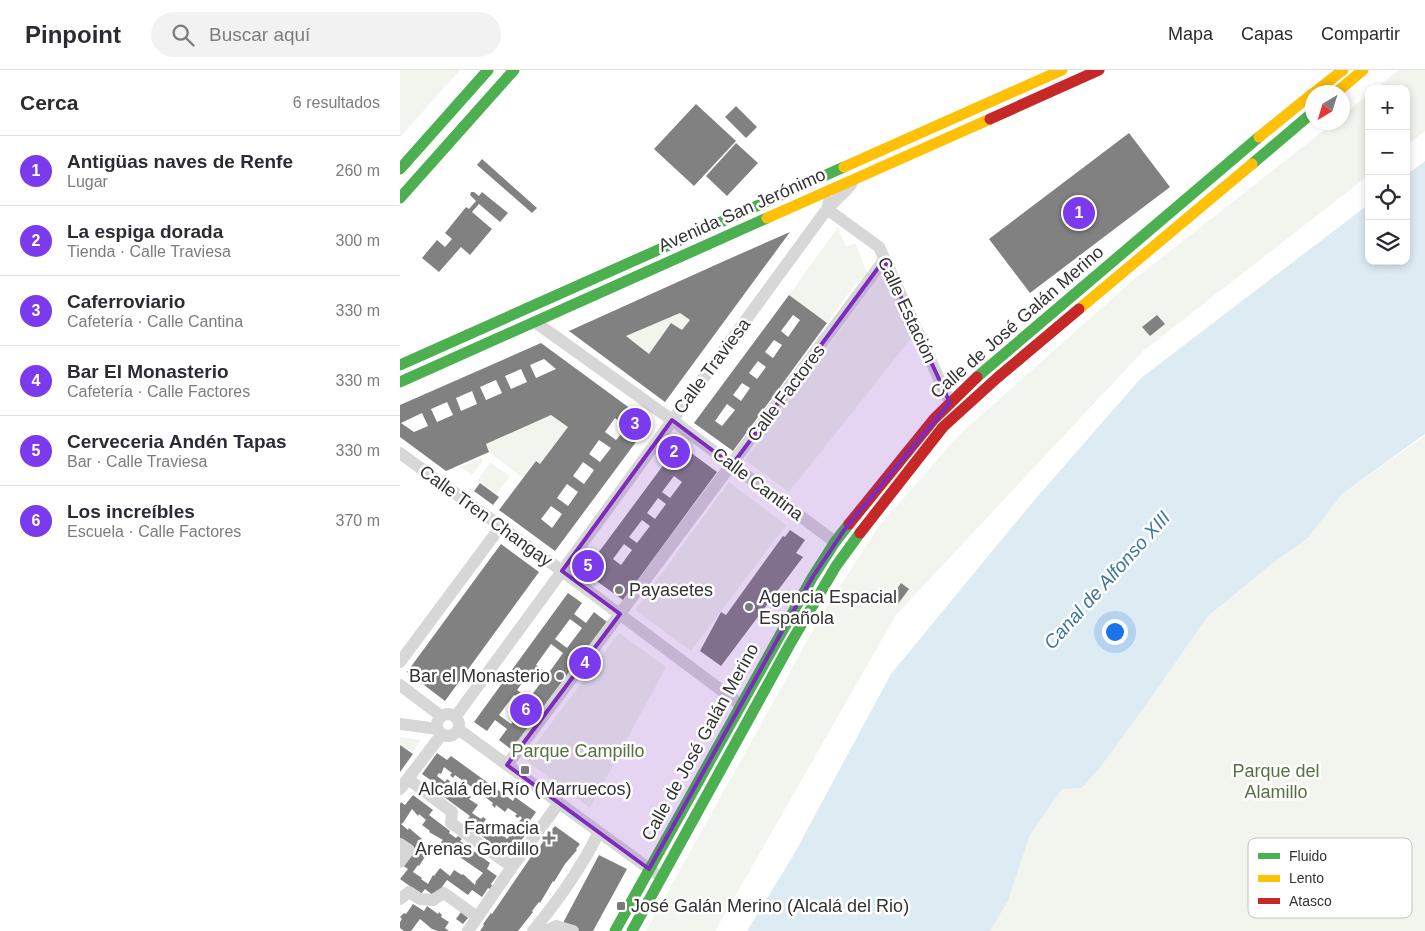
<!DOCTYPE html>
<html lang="es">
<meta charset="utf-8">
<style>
:root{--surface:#fff;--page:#f2f2f3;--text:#2b2b33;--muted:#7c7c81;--line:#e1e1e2;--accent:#7c3aed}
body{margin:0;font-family:Helvetica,sans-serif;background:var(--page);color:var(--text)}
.controls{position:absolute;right:15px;top:15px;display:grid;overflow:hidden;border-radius:10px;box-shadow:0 2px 8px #0003}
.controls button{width:45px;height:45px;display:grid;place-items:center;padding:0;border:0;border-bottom:1px solid var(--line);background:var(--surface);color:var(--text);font:25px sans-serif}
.compass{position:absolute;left:905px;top:15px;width:45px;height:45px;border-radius:50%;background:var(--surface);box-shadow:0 2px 8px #0003;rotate:218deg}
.you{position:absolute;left:714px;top:561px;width:18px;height:18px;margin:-12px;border:4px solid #fff;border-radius:50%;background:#1a73e8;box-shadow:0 0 0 8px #1a73e833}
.badge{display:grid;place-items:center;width:32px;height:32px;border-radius:50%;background:var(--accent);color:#fff;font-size:16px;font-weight:700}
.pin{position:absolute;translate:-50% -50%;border:2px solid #fff;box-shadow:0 1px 5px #0006}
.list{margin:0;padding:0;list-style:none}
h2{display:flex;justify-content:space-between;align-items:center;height:65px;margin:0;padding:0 20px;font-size:21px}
h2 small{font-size:16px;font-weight:400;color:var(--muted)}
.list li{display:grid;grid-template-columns:32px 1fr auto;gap:15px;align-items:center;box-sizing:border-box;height:70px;padding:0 20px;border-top:1px solid var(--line)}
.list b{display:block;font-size:19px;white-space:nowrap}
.list p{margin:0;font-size:16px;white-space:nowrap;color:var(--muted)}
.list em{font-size:16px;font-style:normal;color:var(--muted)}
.icon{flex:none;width:28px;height:28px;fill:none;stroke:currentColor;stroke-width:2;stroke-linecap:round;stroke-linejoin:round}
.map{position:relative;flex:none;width:1025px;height:861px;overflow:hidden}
header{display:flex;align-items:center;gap:30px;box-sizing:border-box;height:70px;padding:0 25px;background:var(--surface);border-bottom:1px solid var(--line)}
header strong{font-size:24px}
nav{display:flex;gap:28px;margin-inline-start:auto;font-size:18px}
.search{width:350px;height:45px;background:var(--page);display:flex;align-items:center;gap:12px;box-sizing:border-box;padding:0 18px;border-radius:28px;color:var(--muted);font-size:19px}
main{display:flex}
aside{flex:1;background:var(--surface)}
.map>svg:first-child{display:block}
.green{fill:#f1f5ed}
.water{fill:#ddebf3}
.building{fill:#818181;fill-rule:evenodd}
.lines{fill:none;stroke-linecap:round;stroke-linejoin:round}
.street{stroke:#d7d7d7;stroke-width:12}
.fast{stroke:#4caf50;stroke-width:11}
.slow{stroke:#ffc107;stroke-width:11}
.jam{stroke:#c62828;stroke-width:11}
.marked{fill:#7b2cbf;fill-opacity:0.2;stroke:#7b2cbf;stroke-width:4;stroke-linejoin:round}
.poi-dot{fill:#7a7a7a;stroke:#fff;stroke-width:2}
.labels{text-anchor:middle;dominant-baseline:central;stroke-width:5;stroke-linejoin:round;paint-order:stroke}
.street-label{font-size:18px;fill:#333;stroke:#fff}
.poi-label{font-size:18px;fill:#333;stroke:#fff;text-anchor:start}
.park-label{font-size:18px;fill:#56703f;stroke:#fff}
.water-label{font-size:19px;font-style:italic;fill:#3f7597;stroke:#fff}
.key{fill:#fff;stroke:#c2c2c2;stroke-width:1}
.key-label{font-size:14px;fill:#333}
</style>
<header>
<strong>Pinpoint</strong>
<div class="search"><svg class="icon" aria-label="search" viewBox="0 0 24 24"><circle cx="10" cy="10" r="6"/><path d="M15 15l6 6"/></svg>Buscar aquí</div>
<nav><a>Mapa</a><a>Capas</a><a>Compartir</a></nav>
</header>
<main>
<aside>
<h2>Cerca<small>6 resultados</small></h2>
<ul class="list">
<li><span class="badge">1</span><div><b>Antigüas naves de Renfe</b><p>Lugar</p></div><em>260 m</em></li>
<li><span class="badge">2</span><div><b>La espiga dorada</b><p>Tienda · Calle Traviesa</p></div><em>300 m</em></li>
<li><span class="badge">3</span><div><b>Caferroviario</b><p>Cafetería · Calle Cantina</p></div><em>330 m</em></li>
<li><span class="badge">4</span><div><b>Bar El Monasterio</b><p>Cafetería · Calle Factores</p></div><em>330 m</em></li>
<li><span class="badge">5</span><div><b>Cerveceria Andén Tapas</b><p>Bar · Calle Traviesa</p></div><em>330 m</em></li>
<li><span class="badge">6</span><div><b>Los increíbles</b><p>Escuela · Calle Factores</p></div><em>370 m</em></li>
</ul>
</aside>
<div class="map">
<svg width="1025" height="861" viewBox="0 0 1025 861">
<rect width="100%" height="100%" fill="#fff"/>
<!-- green -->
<path class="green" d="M0,0h60l-60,67z
M999,0h26v61l-19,15v-57h-31z
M969,24v81l-226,176 -247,264 -181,316h-69l179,-322 55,-84 79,-90 173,-154 201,-158 9,-1 1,-7z
M438,157l8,20 9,-4 13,32 -9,4 -32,44 -38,-28z
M487,197l29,65 -127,160 -44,-32z
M280,243l10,7 -8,10 -11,-7 -22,31 -23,-18z
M151,345l17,12 -28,37 -4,-3 -13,17 -34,-26 -3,-8z
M1025,366v495h-435l18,-30 22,-66 32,-46 20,-1 20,-23 54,-74 51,-74 66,-54 35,-25 34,-44z
M81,388l2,3 -11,14 -12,-8z
M90,392l20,14 -13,17 -19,-13z
M329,412l57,43 -95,126 -56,-41z
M219,563l47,34 -76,141 -66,-49z
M0,667l21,3 -8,12 -13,-9z"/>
<!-- water -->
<path class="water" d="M1025,91v273l-83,60 -34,44 -35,25 -66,54 -51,74 -54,74 -20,23 -20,1 -32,46 -22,66 -18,30h-243l46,-75 98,-182 140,-170 110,-126 228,-174v57h37v-86z"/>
<!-- building -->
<path class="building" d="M296,34l40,37 -42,45 -40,-37z
M336,36l21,21 -11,11 -21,-21z
M729,63l41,54 -140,106 -41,-54z
M336,73l22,20 -31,33 -21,-20z
M82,89l55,49 -5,5 -55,-48z
M74,122l5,4 3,-4 26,21 -8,9 -21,-18 -7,8 20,17 -22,26 -9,-8 -22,25 -17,-14 15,-18 8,7 7,-8 -7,-6 21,-26 3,2 7,-8 -6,-6 1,-3z
M390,162l-125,170 -96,-71 153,-69zM280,243l10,7 -8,10 -11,-7 -22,31 -23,-18z
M389,225l38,28 -94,128 -39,-28zM393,245l7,5 -12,17 -7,-6zM374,270l8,5 -9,13 -8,-6zM358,291l8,6 -9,12 -8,-6zM342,313l8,5 -9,13 -8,-6zM327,334l8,6 -13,16 -7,-5z
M757,245l8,9 -15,12 -8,-9z
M141,273l109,80 -95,128 -56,-41 37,-49 4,3 28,-37 -17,-12 -65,29 3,8 -43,19 -46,-34v-32zM144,289l12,10 -20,9 -6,-13zM121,299l6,13 -16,7 -6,-13zM96,310l6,13 -16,7 -6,-13zM72,321l5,13 -16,7 -5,-13zM47,332l6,13 -16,7 -6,-13zM22,343l6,13 -14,6 -13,-9zM215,348l12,9 -11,13 -11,-8zM199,370l12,8 -11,14 -11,-8zM183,392l11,8 -10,14 -11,-8zM167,414l11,8 -10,14 -11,-8zM151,436l11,8 -10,14 -11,-9z
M279,374l38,28 -94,128 -39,-28zM274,406l8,6 -12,16 -8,-6zM258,428l8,6 -11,15 -8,-6zM242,450l8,6 -13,17 -8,-6zM224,474l8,6 -11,15 -8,-6z
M80,413l19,14 -6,8 -19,-14z
M390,460l15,10 -9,13 7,4 -82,109 -21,-15 21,-39 5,3 57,-79 2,1z
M101,474l38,28 -94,129 -38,-29z
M501,513l8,6 -11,15 -8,-5z
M168,523l14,10 -8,11 12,9 8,-11 13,10 -95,128 -13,-10 8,-11 -12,-9 -8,11 -13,-9zM170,549l12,9 -15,20 -12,-9zM151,574l12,9 -15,21 -12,-9zM132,600l12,8 -15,21 -12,-9zM114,625l12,9 -15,20 -12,-9z
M0,675l13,9 -13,18z
M37,683l10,7 4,-4 62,45 2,-4 21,15 -7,10 4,3 -16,21 -4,-3 -7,11 -42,-31 6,-7 -41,-30 3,-5 -10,-7zM44,697l8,6 -2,2 3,3 2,-3 18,13 -2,2 3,3 2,-3 17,13 -1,2 3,3 1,-3 9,7 3,-4 9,6 -2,2 3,2 2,-2 2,2 -6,8 -3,-1 -2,3 3,2 -7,9 -3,-3 2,-2 -3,-2 -1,3 -18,-13 2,-3 -3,-2 -2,2 -9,-6 6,-8 -9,-6 2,-2 -3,-3 -2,3 -18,-13 2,-3 -3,-2 -2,3 -8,-6 2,-3 2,1z
M13,725l20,15 -4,5 21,16 -1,2 7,5 2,-2 4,3 -2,2 30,22 -3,6 10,7 -6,8 1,2 -2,3 -2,-1 -6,9 -10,-7 -4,5 -21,-15 -12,17 -10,-8 -4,5 -21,-15 8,-10 -6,-4 -2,-26v-35l1,-2 4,3zM12,739l6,7 1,-2 7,6 -4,5 8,6 -1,1 14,8 -2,2 7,7 35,24 -7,8 -1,4 -12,-11 -1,1 -8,-5 -4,6 -10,-8 -6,8 -1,-1 -5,9 -7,-5 1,-1 -9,-6 5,-7 1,1 9,-14 -10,-7 4,-6 -13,-11 -1,2 -7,-6 2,-1z
M155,756l25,18 -4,5 1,1 -12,14 -11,18 -1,-1 -13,22 -1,-1 -7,9 1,1 -15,19h-38l4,-6 -1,-1 8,-11 1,1 43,-63h2l6,-9 -1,-1z
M199,785l28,14 -34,62h-15l-15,-8z
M13,834l11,7 3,-5 11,8 1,-2 3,3 -1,2 8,5 -4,6 4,3h-11l-6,-2 -12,-10 -9,12h-7l-4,-3v-6l2,-3 -2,-2 4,-4 2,1z
M61,842l7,6 -5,6 -7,-5z"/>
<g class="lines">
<!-- street -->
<path class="street" d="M429,132l-2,7 52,38 71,156
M135,252l137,98 163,122
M0,383l162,118 179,134
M0,592l101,-136
M0,615l41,31
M37 655a11 11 0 1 1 22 0a11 11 0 1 1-22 0Z
M56,646l371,-507 24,-24
M0,654l38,5
M58,659l197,144
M107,695l377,-505
M8,709l44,33 -1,11 61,44
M0,719l42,-55
M0,774l9,6 -9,12
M0,829l9,-7 11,7 13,1 11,-7 33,24
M68,861l44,-64 47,-64
M133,861c26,-32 47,-61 66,-99
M133,861h13l10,-5 17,5"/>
<!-- fast -->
<path class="fast" d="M852,94l60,-51
M0,99l88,-99
M0,128l114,-128
M0,295l444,-198
M577,307l282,-240
M0,312l367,-164
M215,861l197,-353 23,-36 14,-18
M232,861l158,-287 46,-78 24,-33"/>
<!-- slow -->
<path class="slow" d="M915,22l28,-22
M937,22l26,-22
M859,67l53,-43
M444,97l218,-97
M367,148l223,-99
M679,239l173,-145"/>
<!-- jam -->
<path class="jam" d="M590,49l109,-49
M449,454l85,-105 43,-42
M460,463l83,-106 54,-49 82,-69"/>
</g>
<!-- marked area -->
<path class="marked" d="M484,190l66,143 -105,126 -33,49 -163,291 -142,-104 113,-151 -58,-43 110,-151 60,45z"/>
<!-- markers -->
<g class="poi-dot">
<circle cx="219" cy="520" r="5"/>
<circle cx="349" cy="537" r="5"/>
<circle cx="160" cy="606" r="5"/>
<rect x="120" y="695" width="10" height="10" rx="2.5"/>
<path d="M146.5 760.5h5v5h5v5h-5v5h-5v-5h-5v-5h5z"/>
<rect x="216" y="831" width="10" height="10" rx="2.5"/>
</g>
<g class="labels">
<!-- street labels -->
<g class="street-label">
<text transform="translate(342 140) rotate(-24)">Avenida San Jerónimo</text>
<text transform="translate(507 240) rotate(65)">Calle Estación</text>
<text transform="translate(617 252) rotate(-41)">Calle de José Galán Merino</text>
<text transform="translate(312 296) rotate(-53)">Calle Traviesa</text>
<text transform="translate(386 323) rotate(-53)">Calle Factores</text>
<text transform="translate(358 414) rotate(37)">Calle Cantina</text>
<text transform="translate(86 446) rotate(36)">Calle Tren Changay</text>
<text transform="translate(300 672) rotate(-61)">Calle de José Galán Merino</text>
</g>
<!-- poi labels -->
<g class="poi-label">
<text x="229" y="520">Payasetes</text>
<text x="359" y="527">Agencia Espacial<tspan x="359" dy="21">Española</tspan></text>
<text x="150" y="606" text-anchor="end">Bar el Monasterio</text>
<text x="125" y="719" text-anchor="middle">Alcalá del Río (Marruecos)</text>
<text x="139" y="758" text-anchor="end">Farmacia<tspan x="139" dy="21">Arenas Gordillo</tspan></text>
<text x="231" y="836">José Galán Merino (Alcalá del Rio)</text>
</g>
<!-- park labels -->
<g class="park-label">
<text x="178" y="681">Parque Campillo</text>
<text x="876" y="701">Parque del<tspan x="876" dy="21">Alamillo</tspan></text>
</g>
<!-- water labels -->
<g class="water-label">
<text transform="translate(707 510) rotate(-48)">Canal de Alfonso XIII</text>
</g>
</g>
<!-- legend -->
<rect x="848" y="768" width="164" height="80" rx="8" class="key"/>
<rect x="858" y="783" width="22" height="6" fill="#4caf50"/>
<rect x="858" y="805" width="22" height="7" fill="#ffc107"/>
<rect x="858" y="828" width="22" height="6" fill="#c62828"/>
<g class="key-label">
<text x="889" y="791">Fluido</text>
<text x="889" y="813">Lento</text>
<text x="889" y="836">Atasco</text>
</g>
</svg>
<div class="controls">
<button>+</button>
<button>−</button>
<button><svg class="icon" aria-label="locate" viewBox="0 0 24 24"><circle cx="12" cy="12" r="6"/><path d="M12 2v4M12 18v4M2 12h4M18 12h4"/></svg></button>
<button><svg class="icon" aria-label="layers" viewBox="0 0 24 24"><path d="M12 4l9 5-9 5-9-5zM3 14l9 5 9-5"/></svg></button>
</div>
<svg class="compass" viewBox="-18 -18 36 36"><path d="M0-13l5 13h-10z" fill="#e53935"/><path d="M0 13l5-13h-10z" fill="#7c7c81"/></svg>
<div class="you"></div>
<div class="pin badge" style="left:679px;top:143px">1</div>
<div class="pin badge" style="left:274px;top:382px">2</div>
<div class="pin badge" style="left:235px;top:354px">3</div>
<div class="pin badge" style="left:185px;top:593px">4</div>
<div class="pin badge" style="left:188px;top:496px">5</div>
<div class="pin badge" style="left:126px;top:640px">6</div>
</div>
</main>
